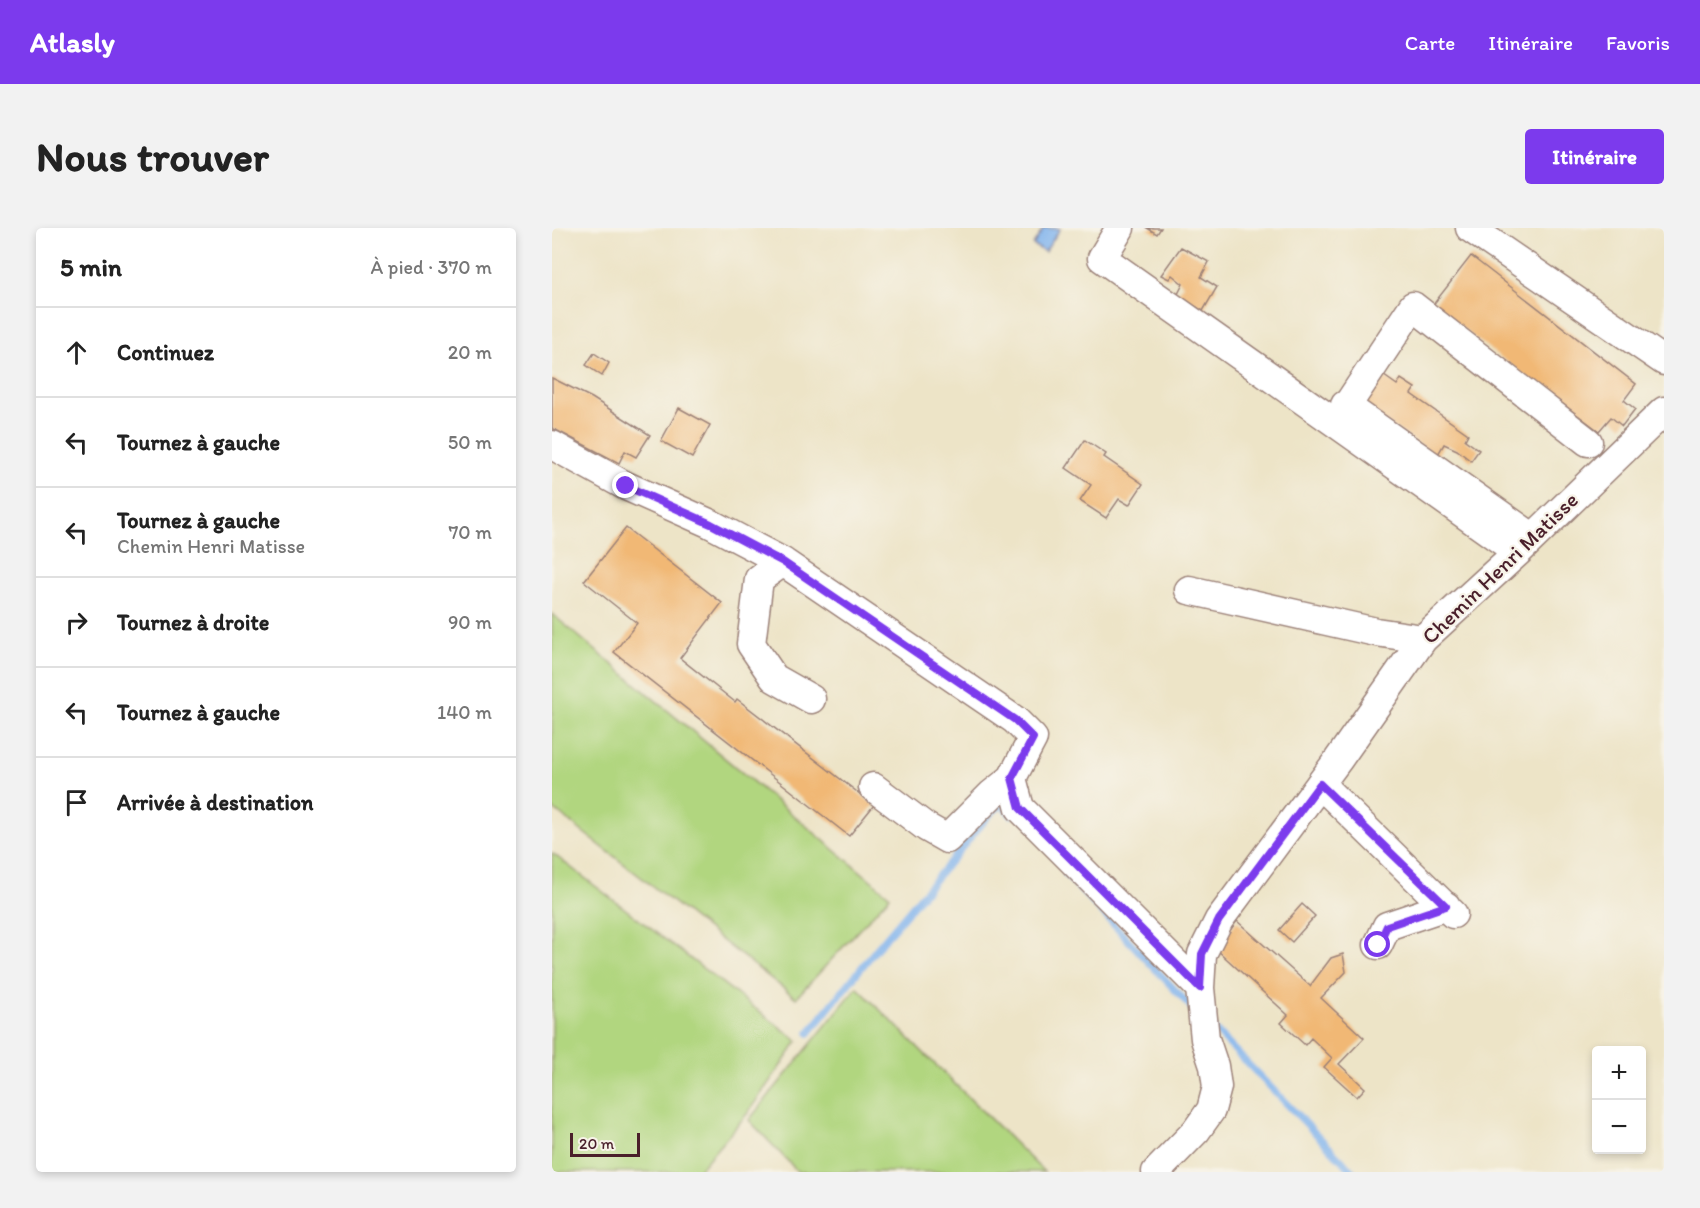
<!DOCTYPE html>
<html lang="fr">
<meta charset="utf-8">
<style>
:root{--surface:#fff;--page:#f2f2f2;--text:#222;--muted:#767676;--line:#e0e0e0;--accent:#7c3aed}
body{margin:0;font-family:Itim,sans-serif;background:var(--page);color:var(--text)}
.controls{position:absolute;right:18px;bottom:18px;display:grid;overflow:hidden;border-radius:6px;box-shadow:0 3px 9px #0003}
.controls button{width:54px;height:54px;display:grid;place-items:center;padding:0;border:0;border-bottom:2px solid var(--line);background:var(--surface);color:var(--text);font:30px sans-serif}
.scale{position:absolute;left:18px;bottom:15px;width:70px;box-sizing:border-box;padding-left:6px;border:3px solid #4a1f2b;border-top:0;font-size:16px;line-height:21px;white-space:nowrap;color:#4a1f2b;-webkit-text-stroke:4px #f7f3e8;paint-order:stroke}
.stop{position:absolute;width:18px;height:18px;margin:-14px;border:4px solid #7c3aed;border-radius:50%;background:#fff}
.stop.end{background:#7c3aed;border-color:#fff;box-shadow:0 2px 6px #0008}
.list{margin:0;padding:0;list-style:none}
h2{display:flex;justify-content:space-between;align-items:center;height:78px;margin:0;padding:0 24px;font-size:26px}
h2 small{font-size:20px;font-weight:400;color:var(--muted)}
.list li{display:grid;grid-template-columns:39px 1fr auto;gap:18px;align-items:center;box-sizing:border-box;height:90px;padding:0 24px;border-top:2px solid var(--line)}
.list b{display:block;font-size:22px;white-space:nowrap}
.list p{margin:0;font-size:20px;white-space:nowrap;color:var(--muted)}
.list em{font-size:20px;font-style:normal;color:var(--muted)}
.icon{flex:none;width:33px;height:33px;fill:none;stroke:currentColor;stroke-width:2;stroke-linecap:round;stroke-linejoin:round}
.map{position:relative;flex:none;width:1112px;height:944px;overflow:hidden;border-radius:6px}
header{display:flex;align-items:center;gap:36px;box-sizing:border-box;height:84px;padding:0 30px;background:var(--accent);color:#fff}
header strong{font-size:28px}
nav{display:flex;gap:33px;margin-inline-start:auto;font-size:21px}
.intro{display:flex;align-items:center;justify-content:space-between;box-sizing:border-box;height:144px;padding:0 36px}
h1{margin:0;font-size:42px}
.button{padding:15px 27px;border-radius:6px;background:var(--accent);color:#fff;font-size:21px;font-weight:700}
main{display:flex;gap:36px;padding:0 36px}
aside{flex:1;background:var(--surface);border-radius:6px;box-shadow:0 3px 9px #0003}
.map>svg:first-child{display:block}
.green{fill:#b1d67f;stroke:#7e7a55;stroke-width:1.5}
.water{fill:#80b3ed;stroke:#65698c;stroke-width:1.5}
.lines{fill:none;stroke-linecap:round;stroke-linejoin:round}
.stream{stroke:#80b3ed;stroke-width:7}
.building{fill:#f1b875}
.minor-casing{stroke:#9c8279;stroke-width:31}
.minor{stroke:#fff;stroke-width:28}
.route{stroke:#7c3aed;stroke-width:8}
.labels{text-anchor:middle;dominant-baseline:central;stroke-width:4.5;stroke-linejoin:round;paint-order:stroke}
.street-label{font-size:22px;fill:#4a1f2b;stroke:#f7f3e8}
</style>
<header>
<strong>Atlasly</strong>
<nav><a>Carte</a><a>Itinéraire</a><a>Favoris</a></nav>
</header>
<div class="intro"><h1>Nous trouver</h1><a class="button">Itinéraire</a></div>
<main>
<aside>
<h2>5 min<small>À pied · 370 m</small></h2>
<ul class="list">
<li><svg class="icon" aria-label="ahead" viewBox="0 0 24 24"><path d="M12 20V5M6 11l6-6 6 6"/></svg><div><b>Continuez</b></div><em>20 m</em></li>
<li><svg class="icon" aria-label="left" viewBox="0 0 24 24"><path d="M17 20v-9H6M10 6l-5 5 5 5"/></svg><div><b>Tournez à gauche</b></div><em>50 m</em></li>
<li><svg class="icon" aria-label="left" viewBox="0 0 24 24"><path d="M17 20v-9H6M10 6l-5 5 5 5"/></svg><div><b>Tournez à gauche</b><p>Chemin Henri Matisse</p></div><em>70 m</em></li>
<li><svg class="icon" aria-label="right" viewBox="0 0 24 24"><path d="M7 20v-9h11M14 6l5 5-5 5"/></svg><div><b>Tournez à droite</b></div><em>90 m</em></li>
<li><svg class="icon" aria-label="left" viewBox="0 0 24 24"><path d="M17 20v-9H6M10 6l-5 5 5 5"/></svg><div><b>Tournez à gauche</b></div><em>140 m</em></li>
<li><svg class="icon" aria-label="arrive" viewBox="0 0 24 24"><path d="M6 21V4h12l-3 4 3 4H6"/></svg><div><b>Arrivée à destination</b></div></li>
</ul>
</aside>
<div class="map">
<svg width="1112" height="944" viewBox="0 0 1112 944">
<rect width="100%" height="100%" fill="#f7f3e8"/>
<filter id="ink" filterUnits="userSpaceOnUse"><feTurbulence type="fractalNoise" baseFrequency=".0167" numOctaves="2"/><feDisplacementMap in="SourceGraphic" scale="12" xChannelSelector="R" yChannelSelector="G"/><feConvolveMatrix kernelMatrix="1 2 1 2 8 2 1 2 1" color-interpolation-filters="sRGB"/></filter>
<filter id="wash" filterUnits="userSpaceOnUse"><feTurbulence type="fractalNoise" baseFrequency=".008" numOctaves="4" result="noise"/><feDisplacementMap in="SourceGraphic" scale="24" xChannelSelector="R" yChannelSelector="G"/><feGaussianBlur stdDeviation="1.35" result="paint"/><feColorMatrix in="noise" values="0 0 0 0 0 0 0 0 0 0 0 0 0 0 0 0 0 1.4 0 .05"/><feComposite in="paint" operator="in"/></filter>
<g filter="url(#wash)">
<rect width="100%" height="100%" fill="#ede4c7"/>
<!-- green -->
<path class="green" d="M0,386l338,282 -94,102 -244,-190z
M0,625l246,188 -51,73 -50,58h-145z
M305,759l187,185h-246l-49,-52z"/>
<!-- water -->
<path class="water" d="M492,0l16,1 -15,23 -12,-7z"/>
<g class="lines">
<!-- stream -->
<path class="stream" d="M514,646l126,134
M661,800l140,144
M257,805l69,-86 114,-135 10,-7 9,10"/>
</g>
<g id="blocks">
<!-- building -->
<path class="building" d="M595,0h14l-4,6z
M629,19l28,15 -8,15 16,10 -14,24 -26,-15 6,-12 -11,-9 -3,4 -8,-4z
M919,28l165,128 -12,16 11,9 -13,17 -11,-9 -12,14 -167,-125z
M42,125l15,10 -7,13 -16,-11z
M828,145l17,12 4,-6 14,9 -4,6 57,40 -3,6 14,10 -8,11 -14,-11 -13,-6 -7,12 -78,-52z
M0,150l40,20 58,37 -14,22 -11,-6 -6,12 -67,-35z
M127,180l31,17 -18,33 -31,-17z
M533,212l21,14 -2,3 39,27 -14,21 -10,-6 -13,19 -26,-17 11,-16 -25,-17z
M74,300l96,75 -42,55 55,44 2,-3 137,106 -25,31 -235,-184 23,-29 -53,-42z
M750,676l13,12 -23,26 -13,-12z
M685,693l73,65 21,-28 12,-4 3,18 -25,26 43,40 -25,26 26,24 -8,9 -33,-30 8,-9 -21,-20 -6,7 -24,-22 7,-8 -72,-66z"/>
</g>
</g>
<g filter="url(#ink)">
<use href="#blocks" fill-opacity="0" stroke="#9c8279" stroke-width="1.5"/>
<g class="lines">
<!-- minor casing -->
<g class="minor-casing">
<path id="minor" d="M568,0l-18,30 416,294
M918,0l194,133
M793,177l187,132
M794,179l67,-101 175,136
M0,217l74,41 85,38 72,38
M637,362l187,42 47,7
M259,471l-37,-21 -23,-34 8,-65 24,-17 232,158 18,18 -21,40 8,30 180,180
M768,556l133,130
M321,559l53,40 21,12 45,-45 20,-16
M826,717l9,-19 59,-20
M604,944l40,-41 15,-21 6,-23 -3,-21 -9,-27 -5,-51 2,-34 17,-34 119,-160 85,-121 95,-87 146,-141"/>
</g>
<!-- minor -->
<use href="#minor" class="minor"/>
</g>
</g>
<g class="lines" filter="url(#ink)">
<!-- route -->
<path class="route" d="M74,258l85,38 72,38 232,158 18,18 -21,40 8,30 180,180 2,-34 17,-34 101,-136 126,122 -59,20 -9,19"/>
</g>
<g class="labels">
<!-- street labels -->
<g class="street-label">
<text transform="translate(948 340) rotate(-44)">Chemin Henri Matisse</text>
</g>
</g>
</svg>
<div class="controls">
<button>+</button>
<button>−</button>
</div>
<div class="scale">20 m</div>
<div class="stop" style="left:826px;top:717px"></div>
<div class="stop end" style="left:74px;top:258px"></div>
</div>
</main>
